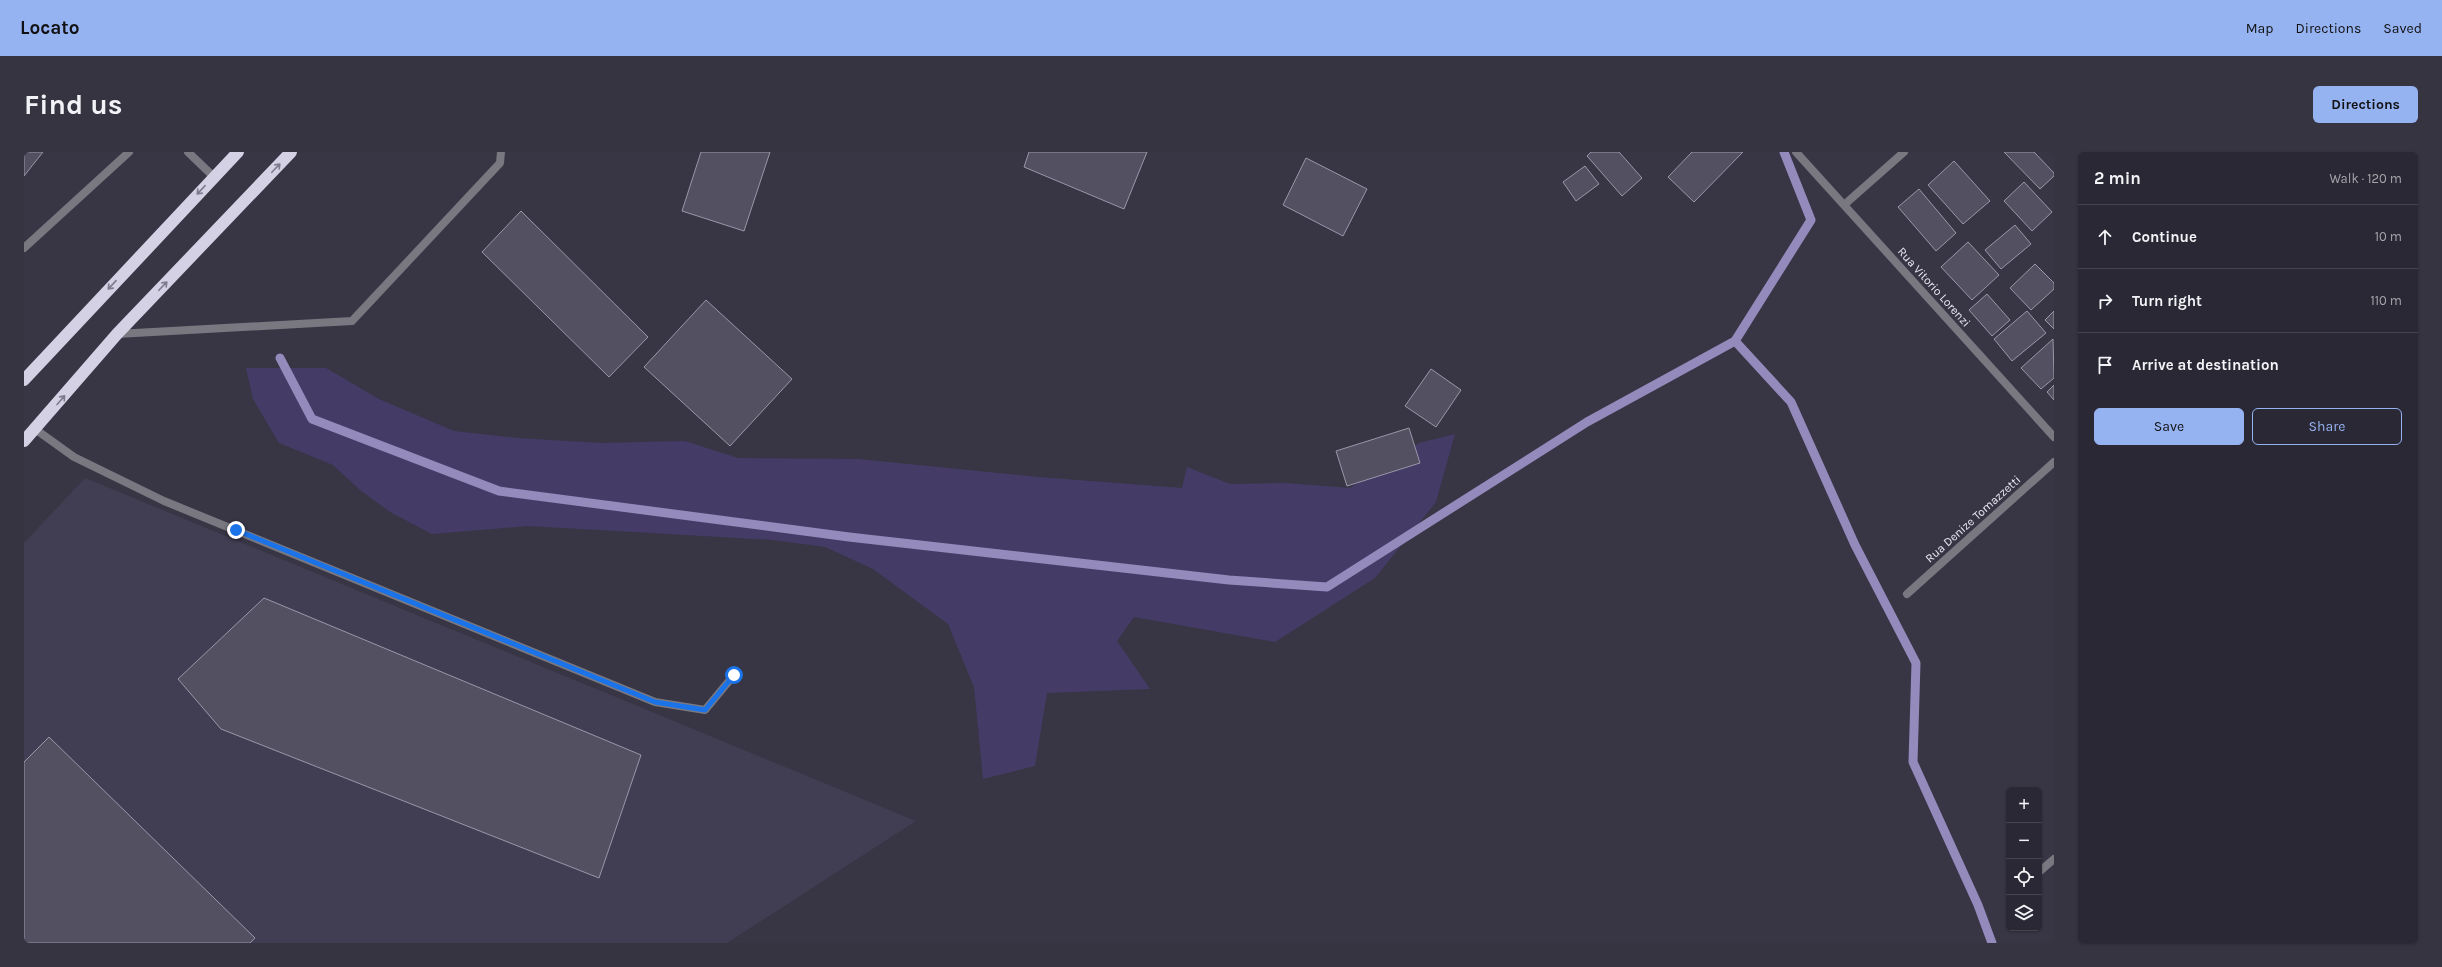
<!DOCTYPE html>
<meta charset="utf-8">
<style>
:root{--surface:#2a2834;--page:#363440;--text:#f1f3f6;--muted:#a5a6ac;--line:#46444f;--accent:#95b2f1}
body{margin:0;font-family:Karla,sans-serif;background:var(--page);color:var(--text)}
.controls{position:absolute;right:12px;bottom:12px;display:grid;overflow:hidden;border-radius:6px;box-shadow:0 1px 3px #0004}
.controls button{width:36px;height:36px;display:grid;place-items:center;padding:0;border:0;border-bottom:1px solid var(--line);background:var(--surface);color:var(--text);font:20px sans-serif}
.stop{position:absolute;width:12px;height:12px;margin:-9px;border:3px solid #1a73e8;border-radius:50%;background:#fff}
.stop.end{background:#1a73e8;border-color:#fff;box-shadow:0 1px 4px #0008}
.list{margin:0;padding:0;list-style:none}
h2{display:flex;justify-content:space-between;align-items:center;height:52px;margin:0;padding:0 16px;font-size:17px}
h2 small{font-size:13px;font-weight:400;color:var(--muted)}
.list li{display:grid;grid-template-columns:26px 1fr auto;gap:12px;align-items:center;box-sizing:border-box;height:64px;padding:0 16px;border-top:1px solid var(--line)}
.list b{display:block;font-size:15px;white-space:nowrap}
.list em{font-size:13px;font-style:normal;color:var(--muted)}
.actions{display:flex;gap:8px;padding:12px 16px}
.actions a{flex:1;padding:9px 0;border:1px solid var(--accent);border-radius:6px;text-align:center;font-size:14px;color:var(--accent)}
.actions .main{background:var(--accent);color:#111}
.icon{flex:none;width:22px;height:22px;fill:none;stroke:currentColor;stroke-width:2;stroke-linecap:round;stroke-linejoin:round}
.map{position:relative;flex:none;width:2030px;height:791px;overflow:hidden;border-radius:6px}
header{display:flex;align-items:center;gap:24px;box-sizing:border-box;height:56px;padding:0 20px;background:var(--accent);color:#111}
header strong{font-size:19px}
nav{display:flex;gap:22px;margin-inline-start:auto;font-size:14px}
.intro{display:flex;align-items:center;justify-content:space-between;box-sizing:border-box;height:96px;padding:0 24px}
h1{margin:0;font-size:28px}
.button{padding:10px 18px;border-radius:6px;background:var(--accent);color:#111;font-size:14px;font-weight:700}
main{display:flex;gap:24px;padding:0 24px}
aside{flex:1;background:var(--surface);border-radius:6px;box-shadow:0 1px 3px #0004}
.map>svg:first-child{display:block}
.built{fill:#413e54}
.green{fill:#443c66}
.lines{fill:none;stroke-linecap:round;stroke-linejoin:round}
.stream{stroke:#948abc;stroke-width:9}
.building{fill:#535061;stroke:#9a97aa}
.lane{stroke:#797880;stroke-width:8}
.street{stroke:#797880;stroke-width:8}
.highway{stroke:#d4d1e5;stroke-width:12}
.oneway{stroke:#7e7b8d}
.route{stroke:#1a73e8;stroke-width:5}
.labels{text-anchor:middle;dominant-baseline:central;stroke-width:4;stroke-linejoin:round;paint-order:stroke}
.street-label{font-size:12px;fill:#eae9f3;stroke:#383545}
</style>
<header>
<strong>Locato</strong>
<nav><a>Map</a><a>Directions</a><a>Saved</a></nav>
</header>
<div class="intro"><h1>Find us</h1><a class="button">Directions</a></div>
<main>
<div class="map">
<svg width="2030" height="791" viewBox="0 0 2030 791">
<rect width="100%" height="100%" fill="#383545"/>
<!-- built -->
<path class="built" d="M61,326l831,343 -189,122h-703v-400z"/>
<!-- green -->
<path class="green" d="M222,216h80l53,31 75,32 63,7 84,5 84,-2 53,17 120,1 180,18 144,11 5,-21 43,17 55,-1 65,5 69,-45 36,-9 -19,68 -61,76 -100,64 -141,-25 -17,24 33,48 -103,4 -12,73 -52,13 -9,-92 -26,-63 -75,-55 -48,-22 -52,-7 -245,-14 -96,8 -42,-22 -30,-22 -27,-25 -54,-22 -26,-44z"/>
<g class="lines">
<!-- stream -->
<path class="stream" d="M1711,189l56,61 64,143 61,118 -3,99 65,143 14,38
M256,206l32,61 187,72 350,46 380,43 98,7 260,-165 148,-81 76,-121 -27,-68"/>
</g>
<!-- building -->
<path class="building" d="M0,0h19l-19,24z
M677,0h69l-26,79 -62,-20z
M1005,0h118l-23,57 -100,-42z
M1567,0h28l23,26 -20,18 -35,-40z
M1668,0h51l-49,50 -26,-25z
M1980,0h30l20,21v3l-14,13z
M1282,6l61,31 -24,47 -60,-31z
M1930,9l36,40 -27,23 -35,-39z
M1561,14l14,18 -23,17 -13,-19z
M2000,30l28,30 -20,19 -28,-30z
M1895,37l37,44 -20,18 -38,-44z
M497,59l127,126 -39,40 -127,-125z
M1991,73l16,19 -30,25 -16,-19z
M1944,90l31,33 -27,25 -31,-33z
M2011,112l19,19v6l-23,21 -21,-22z
M1963,142l23,26 -18,16 -23,-26z
M682,148l86,79 -62,67 -86,-79z
M2003,159l19,22 -34,28 -18,-22z
M2030,159v18l-9,-9z
M2029,187l1,39 -13,11 -20,-21z
M1407,217l30,21 -25,37 -31,-21z
M2030,233v15l-7,-8z
M1385,276l11,35 -73,23 -11,-35z
M240,446l377,157 -42,123 -378,-149 -43,-50z
M25,585l206,201 -5,5h-226v-181z"/>
<g class="lines">
<!-- lane -->
<path class="lane" d="M164,0l26,25
M0,96l105,-96
M93,182l235,-13 148,-158 1,-11
M11,277l39,28 90,44 491,201 50,8 29,-35"/>
<!-- street -->
<path class="street" d="M1772,0l258,285
M1820,53l60,-53
M1883,442l147,-132
M2015,720l15,-13"/>
<!-- highway -->
<path class="highway" d="M0,228l214,-228
M0,289l93,-107 174,-182"/>
</g>
<!-- one-way arrows -->
<defs><path id="oneway-shaft" d="M-6 0H5M1.5-3L5.5 0L1.5 3" fill="none" stroke-width="1.6" stroke-linecap="round" stroke-linejoin="round"/></defs>
<g class="oneway">
<use href="#oneway-shaft" transform="translate(252 16) rotate(-46)"/>
<use href="#oneway-shaft" transform="translate(177 38) rotate(133)"/>
<use href="#oneway-shaft" transform="translate(88 133) rotate(133)"/>
<use href="#oneway-shaft" transform="translate(139 134) rotate(-46)"/>
<use href="#oneway-shaft" transform="translate(37 248) rotate(-49)"/>
</g>
<g class="lines">
<!-- route -->
<path class="route" d="M212,378l419,172 50,8 29,-35"/>
</g>
<g class="labels">
<!-- street labels -->
<g class="street-label">
<text transform="translate(1910 135) rotate(48)">Rua Vitorio Lorenzi</text>
<text transform="translate(1949 367) rotate(-42)">Rua Denize Tomazzetti</text>
</g>
</g>
</svg>
<div class="controls">
<button>+</button>
<button>−</button>
<button><svg class="icon" aria-label="locate" viewBox="0 0 24 24"><circle cx="12" cy="12" r="6"/><path d="M12 2v4M12 18v4M2 12h4M18 12h4"/></svg></button>
<button><svg class="icon" aria-label="layers" viewBox="0 0 24 24"><path d="M12 4l9 5-9 5-9-5zM3 14l9 5 9-5"/></svg></button>
</div>
<div class="stop" style="left:710px;top:523px"></div>
<div class="stop end" style="left:212px;top:378px"></div>
</div>
<aside>
<h2>2 min<small>Walk · 120 m</small></h2>
<ul class="list">
<li><svg class="icon" aria-label="ahead" viewBox="0 0 24 24"><path d="M12 20V5M6 11l6-6 6 6"/></svg><div><b>Continue</b></div><em>10 m</em></li>
<li><svg class="icon" aria-label="right" viewBox="0 0 24 24"><path d="M7 20v-9h11M14 6l5 5-5 5"/></svg><div><b>Turn right</b></div><em>110 m</em></li>
<li><svg class="icon" aria-label="arrive" viewBox="0 0 24 24"><path d="M6 21V4h12l-3 4 3 4H6"/></svg><div><b>Arrive at destination</b></div></li>
</ul>
<div class="actions"><a class="main">Save</a><a>Share</a></div>
</aside>
</main>
